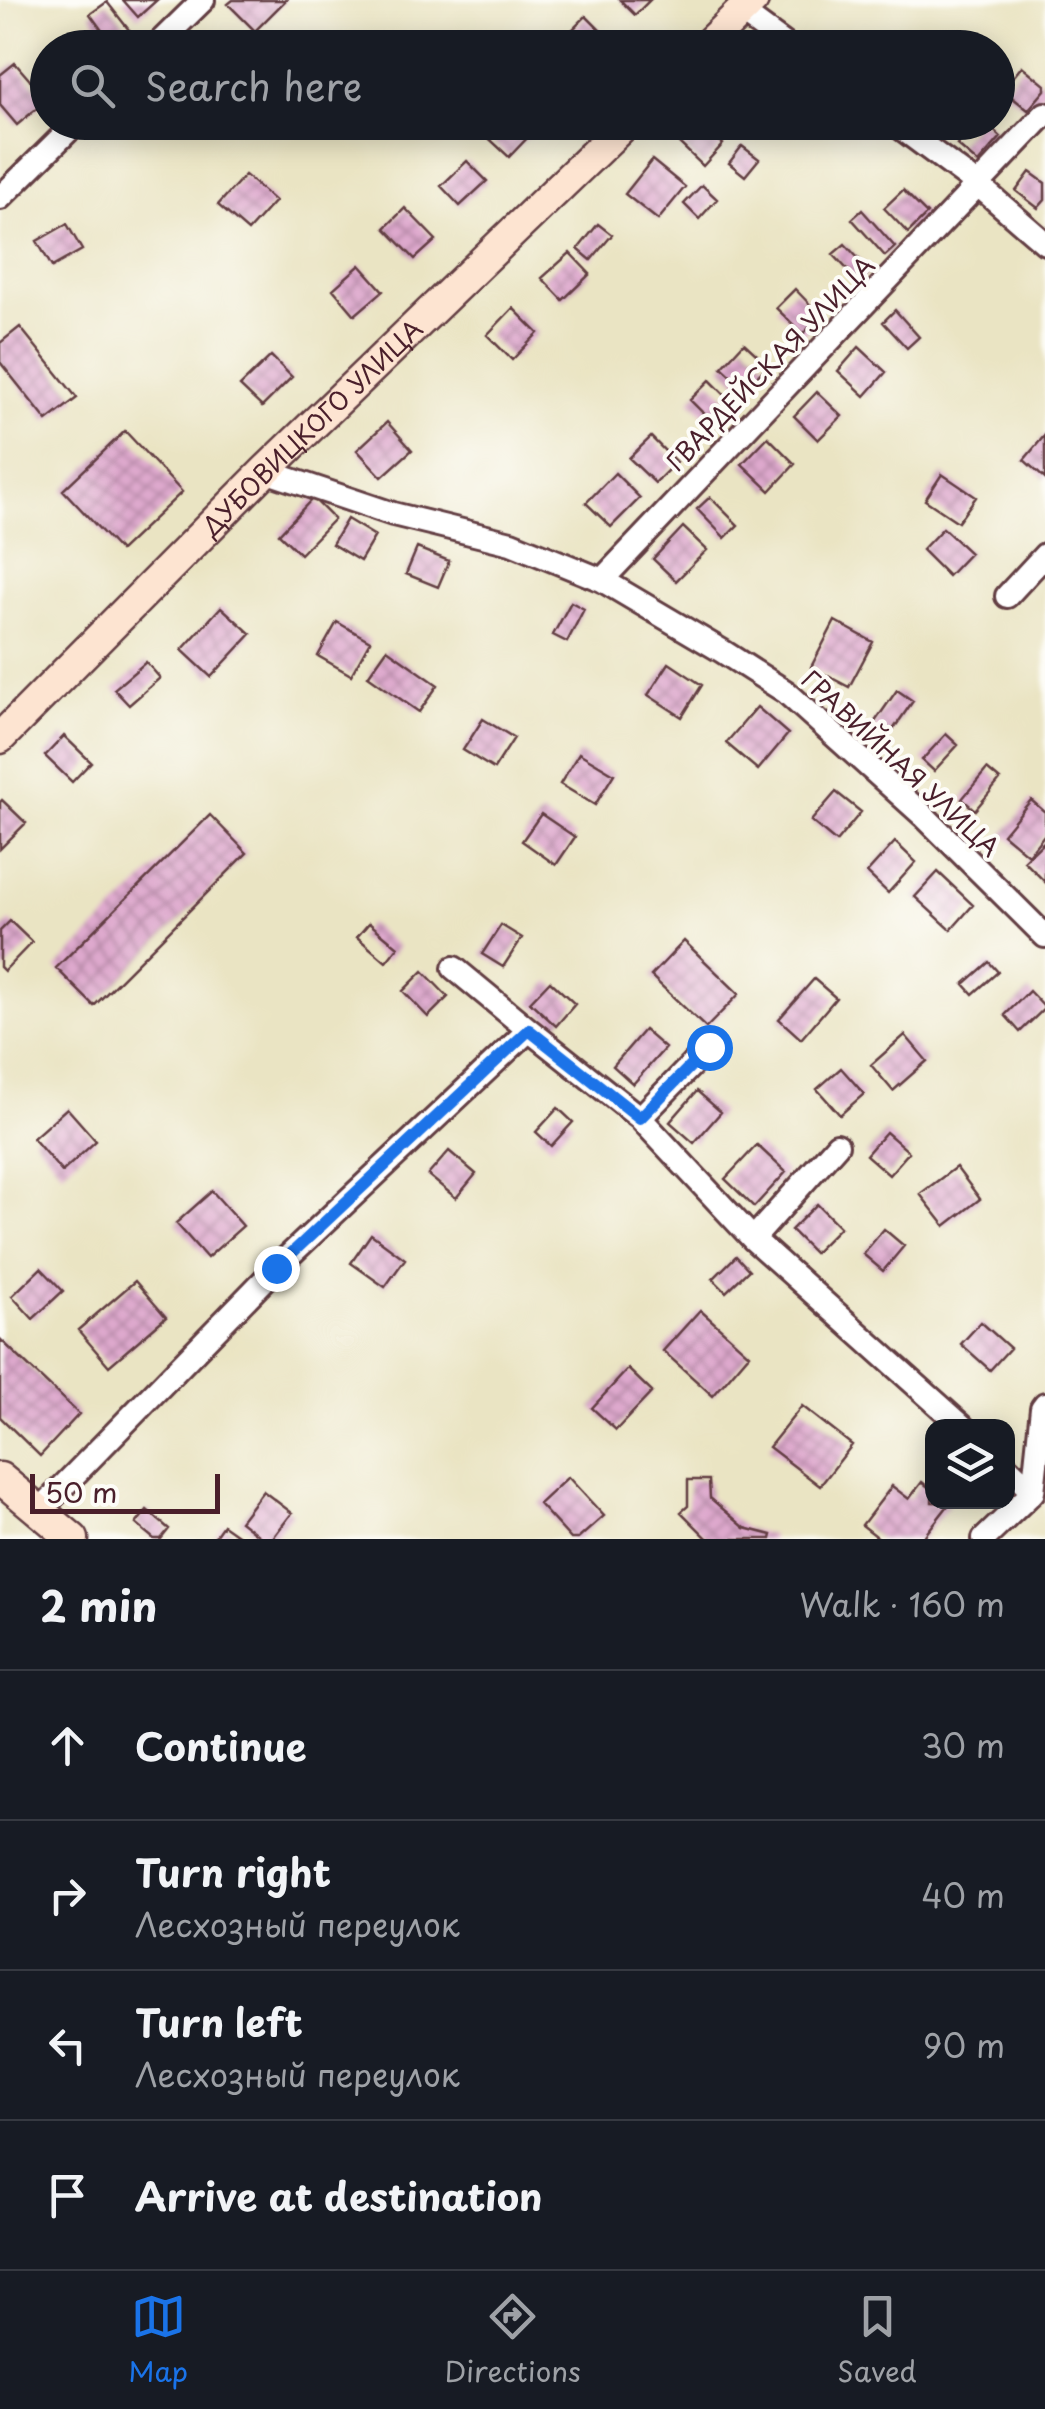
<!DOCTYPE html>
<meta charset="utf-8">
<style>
:root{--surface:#171b24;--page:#20242c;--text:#f1f3f6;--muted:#9ea1a6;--line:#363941;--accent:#1a73e8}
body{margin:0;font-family:"Playpen Sans",sans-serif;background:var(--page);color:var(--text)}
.controls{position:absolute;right:30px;bottom:30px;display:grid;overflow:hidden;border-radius:20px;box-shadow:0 5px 25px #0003}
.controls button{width:90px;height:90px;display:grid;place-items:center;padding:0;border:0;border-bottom:2px solid var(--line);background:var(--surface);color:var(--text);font:50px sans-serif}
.scale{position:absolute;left:30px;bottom:25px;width:190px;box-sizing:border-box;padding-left:10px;border:5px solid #4a1f2b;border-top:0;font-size:28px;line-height:35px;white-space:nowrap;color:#4a1f2b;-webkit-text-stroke:8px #fdfcf7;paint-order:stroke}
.stop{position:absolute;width:30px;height:30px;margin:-22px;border:8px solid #1a73e8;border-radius:50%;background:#fff}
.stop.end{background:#1a73e8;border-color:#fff;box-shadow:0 2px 10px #0008}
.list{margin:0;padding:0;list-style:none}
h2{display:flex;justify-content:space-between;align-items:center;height:130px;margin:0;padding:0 40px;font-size:42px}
h2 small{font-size:32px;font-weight:400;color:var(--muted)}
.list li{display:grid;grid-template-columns:65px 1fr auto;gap:30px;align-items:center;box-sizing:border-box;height:150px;padding:0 40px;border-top:2px solid var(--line)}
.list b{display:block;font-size:38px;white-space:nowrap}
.list p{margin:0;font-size:32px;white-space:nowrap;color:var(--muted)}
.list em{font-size:32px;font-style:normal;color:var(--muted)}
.icon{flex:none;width:55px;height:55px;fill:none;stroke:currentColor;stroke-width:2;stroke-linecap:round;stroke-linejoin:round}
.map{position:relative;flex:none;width:1045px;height:1539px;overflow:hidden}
.search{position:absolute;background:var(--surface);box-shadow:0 5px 25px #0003;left:30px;right:30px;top:30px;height:110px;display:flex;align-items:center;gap:25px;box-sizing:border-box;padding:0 35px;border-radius:55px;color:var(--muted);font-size:38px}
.sheet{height:730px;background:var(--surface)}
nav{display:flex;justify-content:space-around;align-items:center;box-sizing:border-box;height:140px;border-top:2px solid var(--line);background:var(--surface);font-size:28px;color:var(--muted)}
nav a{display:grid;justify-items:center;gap:5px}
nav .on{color:var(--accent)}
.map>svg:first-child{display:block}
.building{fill:url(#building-cross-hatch)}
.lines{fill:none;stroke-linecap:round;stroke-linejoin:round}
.street-casing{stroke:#623d42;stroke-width:28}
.secondary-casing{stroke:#623d42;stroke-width:35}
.street{stroke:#fff;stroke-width:22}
.secondary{stroke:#fde4d1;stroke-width:30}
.route{stroke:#1a73e8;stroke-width:12}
.labels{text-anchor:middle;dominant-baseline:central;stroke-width:8;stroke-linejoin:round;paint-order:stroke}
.street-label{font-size:25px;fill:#4a1f2b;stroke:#fdfcf7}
</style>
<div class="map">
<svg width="1045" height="1539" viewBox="0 0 1045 1539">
<defs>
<pattern id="building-cross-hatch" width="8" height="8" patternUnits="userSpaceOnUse" patternTransform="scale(2.5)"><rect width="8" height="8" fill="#dea9cd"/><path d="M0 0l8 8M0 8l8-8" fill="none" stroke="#b689a7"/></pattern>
</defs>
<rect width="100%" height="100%" fill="#fdfcf7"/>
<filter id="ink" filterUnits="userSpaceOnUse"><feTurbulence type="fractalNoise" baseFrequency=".01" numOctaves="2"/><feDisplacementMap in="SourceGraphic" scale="20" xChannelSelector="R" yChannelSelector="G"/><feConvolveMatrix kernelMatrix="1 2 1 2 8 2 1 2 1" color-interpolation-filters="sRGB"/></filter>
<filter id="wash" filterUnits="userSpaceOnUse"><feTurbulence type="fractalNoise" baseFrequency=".0048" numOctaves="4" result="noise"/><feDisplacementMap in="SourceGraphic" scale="40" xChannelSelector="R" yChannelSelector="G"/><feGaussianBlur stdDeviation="2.25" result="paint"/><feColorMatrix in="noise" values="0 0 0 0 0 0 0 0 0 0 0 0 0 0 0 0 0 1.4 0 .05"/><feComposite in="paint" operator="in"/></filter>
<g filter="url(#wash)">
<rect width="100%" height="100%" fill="#eae4c3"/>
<g id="blocks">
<!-- building -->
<path class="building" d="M123,0h34l-19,17z
M233,0h53l-31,31 -27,-27z
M620,0h30l-15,15z
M107,2l22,28 -18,13 -21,-29z
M586,16l28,28 -3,4h-32l-12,-13z
M15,63l32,37 -30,25 -17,-20v-30z
M1022,66l23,19v5l-17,20 -25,-20z
M489,122h30l12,12 -22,23 -28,-26z
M698,122l25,22 -20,22 -24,-23z
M977,122h8l16,15 -23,26 -21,-18z
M742,146l17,13 -14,17 -16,-13z
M652,160l33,27 -27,33 -33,-26z
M467,161l20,20 -27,25 -19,-20z
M1030,172l15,11v17l-7,8 -22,-17z
M245,175l30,26 -27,30 -30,-26z
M702,185l15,14 -18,20 -15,-15z
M903,190l24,24 -19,19 -24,-25z
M405,208l31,32 -21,19 -30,-31z
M862,210l33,37 -10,9 -33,-37z
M67,224l15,26 -30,17 -15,-26z
M598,224l14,11 -21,25 -13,-11z
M845,244l25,27 -11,11 -26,-28z
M570,253l20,21 -27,26 -21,-22z
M360,265l23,26 -28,24 -22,-26z
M795,289l26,27 -18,18 -27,-26z
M513,308l25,25 -26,27 -25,-25z
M895,310l24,27 -12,11 -24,-26z
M20,327l57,71 -30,23 -47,-59v-19z
M744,343l24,22 -23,24 -23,-22z
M859,347l27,25 -21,24 -27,-25z
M271,356l21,21 -30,30 -22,-21z
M710,380l25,25 -20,20 -25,-25z
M817,392l25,24 -24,24 -24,-24z
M387,422l25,28 -30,27 -25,-27z
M125,431l57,61 -62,59 -57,-61z
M1045,435v44l-21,-19z
M651,437l25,25 -21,21 -26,-25z
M768,437l27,27 -25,27 -28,-27z
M615,473l25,25 -29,29 -25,-24z
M942,474l34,23 -18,25 -33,-22z
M710,497l28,28 -13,13 -28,-29z
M313,498l21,21 -34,35 -21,-20z
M347,519l28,17 -15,25 -28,-17z
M683,527l24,23 -31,31 -23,-22z
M943,528l27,25 -22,23 -26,-26z
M417,548l32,13 -11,26 -32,-13z
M571,602l13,7 -17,33 -14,-7z
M221,607l30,27 -40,43 -29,-27z
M835,621l38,21 -24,45 -38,-20z
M337,622l33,19 -19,34 -33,-19z
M387,649l51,36 -19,27 -51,-36z
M146,662l14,16 -31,27 -15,-16z
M669,663l33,22 -20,32 -34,-22z
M897,690l16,11 -25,36 -16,-11z
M757,707l31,27 -30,36 -32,-27z
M483,719l31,19 -20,31 -31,-19z
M946,734l12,11 -24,26 -12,-11z
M64,736l27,26 -19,20 -27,-26z
M579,753l35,21 -19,31 -35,-21z
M987,769l13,11 -25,30 -13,-11z
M836,792l25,20 -25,30 -25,-21z
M2,800l24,23 -26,26v-47z
M1031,800l14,12v22l-17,21 -25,-21z
M541,814l34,23 -19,28 -34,-24z
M210,815l37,38 -153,153 -38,-38z
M1045,841v41l-21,-21z
M895,842l21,20 -28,31 -21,-20z
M938,872l35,33 -22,25 -36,-33z
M10,921l22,21 -28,29 -4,-4v-36z
M369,923l29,24 -12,15 -29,-25z
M501,925l21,13 -19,29 -21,-13z
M684,941l55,53 -33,34 -55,-52z
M989,962l9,10 -25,22 -9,-10z
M423,971l25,26 -20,20 -25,-26z
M814,979l22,19 -35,41 -22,-20z
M550,981l25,23 -19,22 -26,-24z
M1029,991l16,17 -25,24 -15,-17z
M644,1030l21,18 -32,36 -20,-18z
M905,1035l22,26 -34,30 -22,-26z
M841,1068l23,26 -24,21 -23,-26z
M697,1091l24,21 -27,31 -24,-21z
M67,1108l29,33 -34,31 -29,-34z
M558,1108l15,14 -22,24 -15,-14z
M886,1132l23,20 -20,23 -23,-20z
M757,1145l29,27 -32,35 -29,-28z
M449,1151l27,23 -20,24 -28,-23z
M956,1167l24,32 -35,27 -25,-32z
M212,1191l31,35 -36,32 -31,-35z
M817,1204l23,23 -26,26 -23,-23z
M884,1229l20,17 -21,25 -20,-17z
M371,1234l34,25 -20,28 -34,-24z
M736,1256l13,14 -23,22 -13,-13z
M41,1268l22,23 -30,28 -21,-23z
M135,1281l31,36 -57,49 -31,-36z
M700,1310l49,44 -36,42 -50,-45z
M981,1322l29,26 -20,22 -29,-26z
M0,1339l79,75 -39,42 -40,-39z
M628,1369l24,23 -36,38 -24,-22z
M802,1406l50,39 -32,41 -51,-39z
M568,1477l36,39 -26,23h-7l-32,-35z
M688,1480h21l1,18 35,30 27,7 -1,4h-63l-27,-27 7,-6z
M922,1482l10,8v12l18,1 -28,36h-42l-18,-14 30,-39 17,13z
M263,1491l29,22 -20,26h-9l-23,-18z
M147,1510l22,19 -8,10h-7l-18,-15z
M223,1525l20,14h-30z"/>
</g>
</g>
<g filter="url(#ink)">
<use href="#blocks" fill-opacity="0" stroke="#623d42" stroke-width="2.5"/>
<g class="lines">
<!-- street casing -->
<g class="street-casing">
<path id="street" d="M741,12l49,36
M154,48l49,-48
M893,122l85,63 67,58
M0,198l77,-76
M265,471l128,43 118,29 91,37 120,71 64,41 138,124 121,120
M602,580l443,-466
M1007,596l38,-41
M454,968l75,62 111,88 113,121 209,187
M640,1118l69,-71
M753,1239l84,-94
M1008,1468l25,24
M39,1511l237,-243 253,-238
M984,1539l49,-47 9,-84 3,-4"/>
</g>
<!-- secondary casing -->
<g class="secondary-casing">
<g id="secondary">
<path d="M704,48l49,-48"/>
<path id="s1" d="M0,738l265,-267 362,-349"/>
<path d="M0,1478l73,61"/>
</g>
</g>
<!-- street -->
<use href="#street" class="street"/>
<!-- secondary -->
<use href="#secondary" class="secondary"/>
</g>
</g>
<g class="lines" filter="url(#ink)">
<!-- route -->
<path class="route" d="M276,1268l253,-238 111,88 69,-71"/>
</g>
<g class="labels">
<!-- street labels -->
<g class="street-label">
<text transform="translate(770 363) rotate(-46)">ГВАРДЕЙСКАЯ УЛИЦА</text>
<text stroke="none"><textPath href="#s1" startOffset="440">ДУБОВИЦКОГО УЛИЦА</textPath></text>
<text transform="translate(901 763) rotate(43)">ГРАВИЙНАЯ УЛИЦА</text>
</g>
</g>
</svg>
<div class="controls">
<button><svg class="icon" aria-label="layers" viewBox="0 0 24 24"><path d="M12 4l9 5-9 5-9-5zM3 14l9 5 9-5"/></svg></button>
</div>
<div class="scale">50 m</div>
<div class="stop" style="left:709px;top:1047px"></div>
<div class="stop end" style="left:276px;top:1268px"></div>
<div class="search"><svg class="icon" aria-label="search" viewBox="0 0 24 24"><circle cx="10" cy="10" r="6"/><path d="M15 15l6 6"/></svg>Search here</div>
</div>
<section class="sheet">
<h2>2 min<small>Walk · 160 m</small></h2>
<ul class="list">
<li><svg class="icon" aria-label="ahead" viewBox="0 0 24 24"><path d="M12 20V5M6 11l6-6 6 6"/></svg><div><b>Continue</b></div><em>30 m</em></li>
<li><svg class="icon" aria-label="right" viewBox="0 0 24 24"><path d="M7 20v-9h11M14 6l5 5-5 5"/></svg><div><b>Turn right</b><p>Лесхозный переулок</p></div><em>40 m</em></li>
<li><svg class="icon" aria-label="left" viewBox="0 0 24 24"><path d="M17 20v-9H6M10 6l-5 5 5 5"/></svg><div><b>Turn left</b><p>Лесхозный переулок</p></div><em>90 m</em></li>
<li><svg class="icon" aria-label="arrive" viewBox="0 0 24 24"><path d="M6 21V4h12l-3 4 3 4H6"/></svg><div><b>Arrive at destination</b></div></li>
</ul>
</section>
<nav>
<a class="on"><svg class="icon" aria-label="map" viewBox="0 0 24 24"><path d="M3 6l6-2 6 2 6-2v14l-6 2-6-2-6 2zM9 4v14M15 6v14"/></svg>Map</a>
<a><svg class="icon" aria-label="directions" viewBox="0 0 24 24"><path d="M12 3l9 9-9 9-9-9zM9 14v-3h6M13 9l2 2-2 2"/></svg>Directions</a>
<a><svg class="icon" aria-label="saved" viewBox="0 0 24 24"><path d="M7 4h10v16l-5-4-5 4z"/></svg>Saved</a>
</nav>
